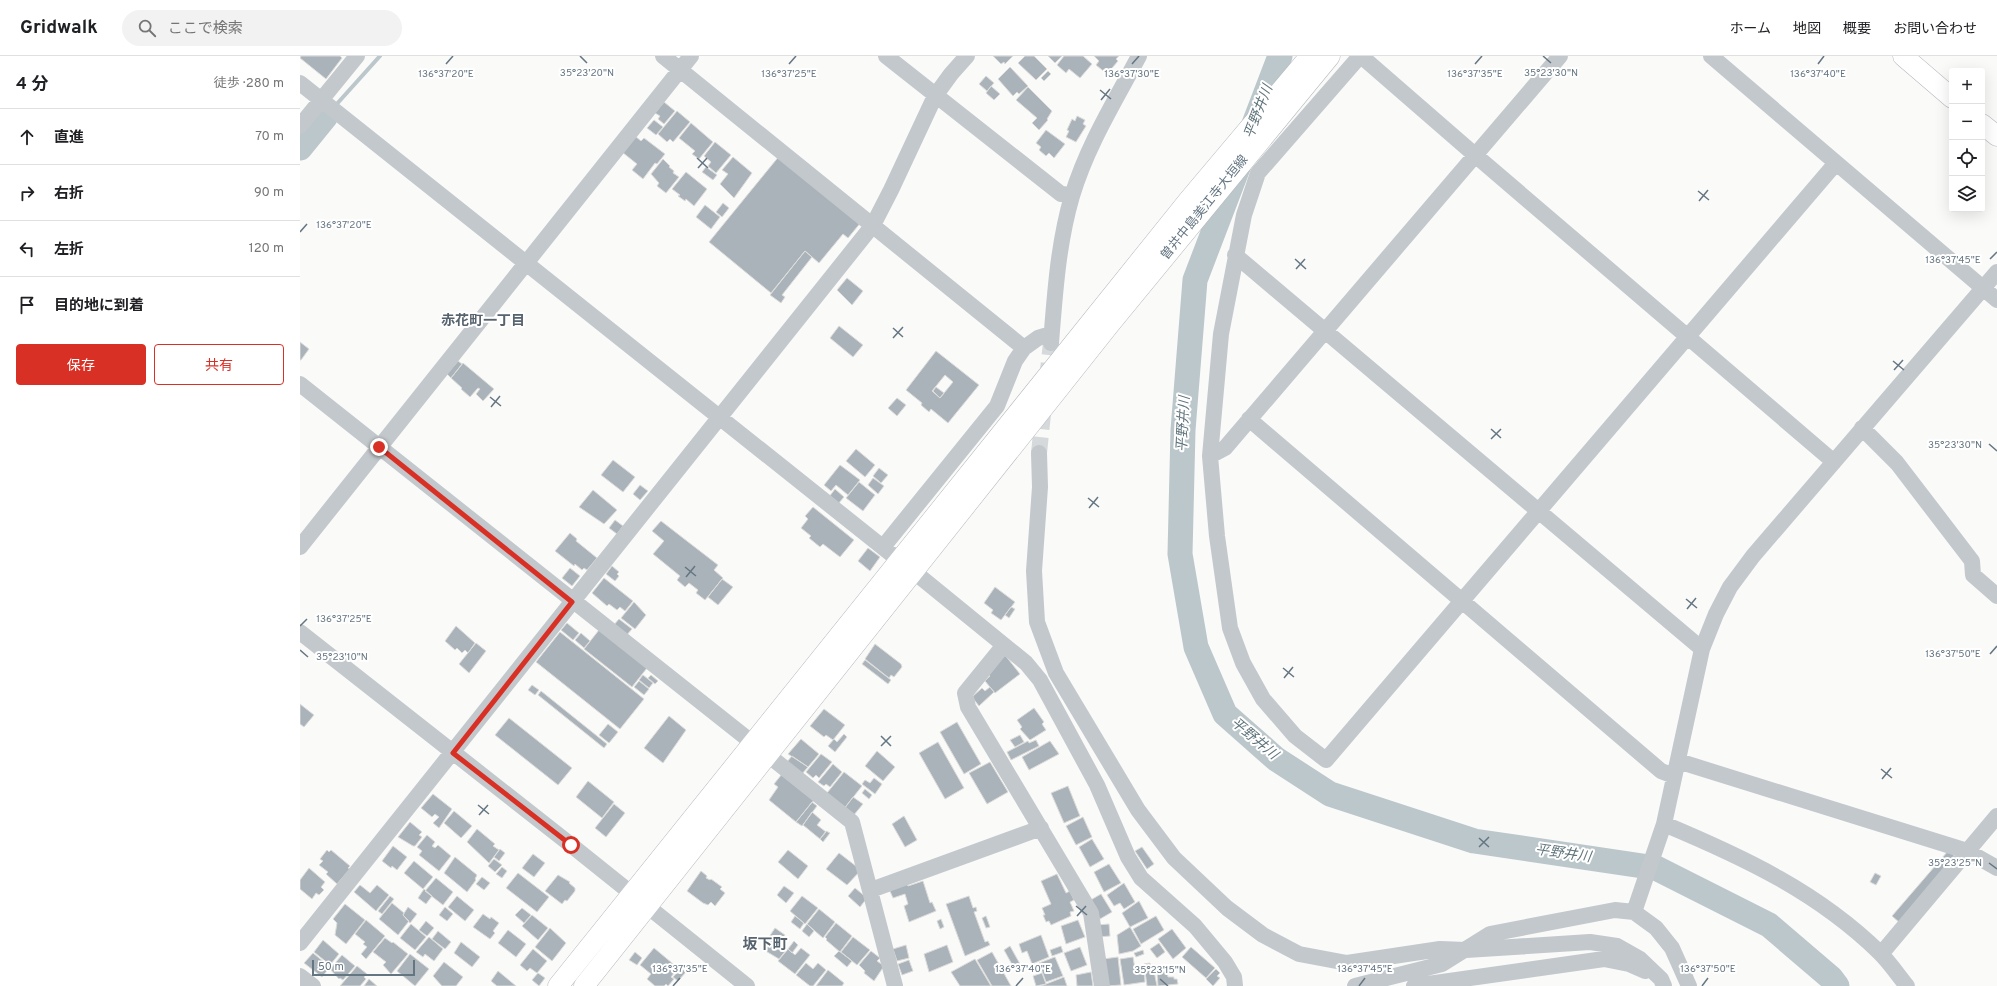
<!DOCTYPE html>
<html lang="ja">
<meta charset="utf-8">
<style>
:root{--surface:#fff;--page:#f2f2f2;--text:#202124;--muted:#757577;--line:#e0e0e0;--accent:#d93025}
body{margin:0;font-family:Overpass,"Noto Sans JP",sans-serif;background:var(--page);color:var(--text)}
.controls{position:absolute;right:12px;top:12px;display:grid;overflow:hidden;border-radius:4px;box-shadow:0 4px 16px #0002}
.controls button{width:36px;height:36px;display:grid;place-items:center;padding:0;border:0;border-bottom:1px solid var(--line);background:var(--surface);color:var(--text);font:20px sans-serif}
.scale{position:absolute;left:12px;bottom:10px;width:103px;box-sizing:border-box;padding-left:4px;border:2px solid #657683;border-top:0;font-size:11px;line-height:14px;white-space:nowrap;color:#657683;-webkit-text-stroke:3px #fff;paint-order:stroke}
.stop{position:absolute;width:12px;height:12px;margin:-9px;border:3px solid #d93025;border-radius:50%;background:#fff}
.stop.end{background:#d93025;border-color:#fff;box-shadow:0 1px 4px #0008}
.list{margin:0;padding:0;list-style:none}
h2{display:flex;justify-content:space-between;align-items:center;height:52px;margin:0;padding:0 16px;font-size:17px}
h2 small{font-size:13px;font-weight:400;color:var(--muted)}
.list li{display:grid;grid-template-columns:26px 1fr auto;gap:12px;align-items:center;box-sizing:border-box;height:56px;padding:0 16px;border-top:1px solid var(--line)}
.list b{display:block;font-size:15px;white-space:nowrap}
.list em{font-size:13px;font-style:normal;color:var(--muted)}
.actions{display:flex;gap:8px;padding:12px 16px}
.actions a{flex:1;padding:9px 0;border:1px solid var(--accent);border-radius:4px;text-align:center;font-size:14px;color:var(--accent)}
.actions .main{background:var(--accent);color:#fff}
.icon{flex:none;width:22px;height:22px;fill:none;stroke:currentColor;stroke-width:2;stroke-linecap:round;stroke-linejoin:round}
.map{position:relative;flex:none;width:1697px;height:930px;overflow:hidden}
header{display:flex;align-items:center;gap:24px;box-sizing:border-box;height:56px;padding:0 20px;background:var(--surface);border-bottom:1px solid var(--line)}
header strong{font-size:19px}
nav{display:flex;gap:22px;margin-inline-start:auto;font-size:14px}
.search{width:280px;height:36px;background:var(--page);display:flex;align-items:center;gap:10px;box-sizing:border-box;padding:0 14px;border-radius:22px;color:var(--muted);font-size:15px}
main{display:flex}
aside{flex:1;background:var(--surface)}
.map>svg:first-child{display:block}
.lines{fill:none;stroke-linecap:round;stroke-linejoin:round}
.stream{stroke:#bbc7cb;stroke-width:4}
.river{stroke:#bbc7cb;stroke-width:25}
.building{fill:#aab3b9;stroke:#dcdcda;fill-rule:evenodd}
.minor-tunnel{stroke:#d5d9db;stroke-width:16;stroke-dasharray:16 8;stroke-linecap:butt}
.major-casing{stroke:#b5babe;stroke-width:21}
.minor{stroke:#c3c8cc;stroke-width:16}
.major{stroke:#fff;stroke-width:20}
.route{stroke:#d93025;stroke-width:5}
.ticks{fill:none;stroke:#657683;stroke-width:1.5}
.labels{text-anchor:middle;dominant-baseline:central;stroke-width:4;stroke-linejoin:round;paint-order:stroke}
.street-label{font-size:13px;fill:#657683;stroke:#fff}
.water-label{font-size:14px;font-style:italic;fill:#60757c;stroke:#fff}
.neighbourhood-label{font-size:14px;font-weight:bold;fill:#57646e;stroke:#fff}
.quarter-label{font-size:15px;font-weight:bold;fill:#57646e;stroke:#fff}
.ticks-label{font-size:10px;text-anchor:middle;fill:#657683;stroke:#fff;stroke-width:4;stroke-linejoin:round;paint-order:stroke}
</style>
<header>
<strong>Gridwalk</strong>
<div class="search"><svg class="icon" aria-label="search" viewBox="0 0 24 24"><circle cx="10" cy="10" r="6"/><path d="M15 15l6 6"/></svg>ここで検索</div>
<nav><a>ホーム</a><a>地図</a><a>概要</a><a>お問い合わせ</a></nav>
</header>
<main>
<aside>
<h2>4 分<small>徒歩 · 280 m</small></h2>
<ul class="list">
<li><svg class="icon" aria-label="ahead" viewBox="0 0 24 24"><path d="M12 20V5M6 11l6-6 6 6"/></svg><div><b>直進</b></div><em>70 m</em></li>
<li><svg class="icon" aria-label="right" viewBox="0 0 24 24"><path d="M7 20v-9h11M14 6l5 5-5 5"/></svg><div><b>右折</b></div><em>90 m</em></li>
<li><svg class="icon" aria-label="left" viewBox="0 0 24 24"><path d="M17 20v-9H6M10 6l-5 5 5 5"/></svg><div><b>左折</b></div><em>120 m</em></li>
<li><svg class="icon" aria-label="arrive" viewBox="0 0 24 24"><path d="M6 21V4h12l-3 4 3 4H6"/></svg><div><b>目的地に到着</b></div></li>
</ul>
<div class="actions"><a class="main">保存</a><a>共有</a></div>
</aside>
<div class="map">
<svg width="1697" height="930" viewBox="0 0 1697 930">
<rect width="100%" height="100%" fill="#fafaf8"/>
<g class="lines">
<!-- stream -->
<path class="stream" d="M35,50l45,-50"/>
<!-- river -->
<path class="river" d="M954,68l26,-68
M0,92l26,-32
M939,109l-44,115 -12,150 -3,124 16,93 29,67 51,45 54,35 144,47 182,27 113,57 62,53 6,8"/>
</g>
<!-- building -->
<path class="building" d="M1,0h39l2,2 -16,21 -26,-21z
M693,0h20l-8,8 -1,-2 -3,2z
M725,0h9l13,13 -11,11 -18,-17z
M748,0h14l-7,7z
M764,0h19l9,8 -12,14 -11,-9 -3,4 -9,-8z
M794,0h25l-3,3 2,2 -11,13 -11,-9 3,-4z
M710,11l18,19 -9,8 -2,-2 -4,4 -15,-17z
M748,15l3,3 -7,7 -3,-3z
M686,20l8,7 -7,8 -8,-7z
M691,30l9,8 -6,6 -8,-7z
M728,31l24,24 -5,8 1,1 -9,10 -7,-7 5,-5 -21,-18z
M364,46l11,9 -11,13 -6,-5 2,-3 -5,-3z
M377,55l13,11 -17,20 -3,-3 -3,3 -9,-8z
M777,60l8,4 -2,4 3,2 -10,16 -10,-5 3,-6 -2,-1 5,-11 3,2z
M354,64l9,7 -7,8 -9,-7z
M391,67l22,19 -14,17 -7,-5 3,-3 -16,-13z
M746,74l19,14 -11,14 -5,-5 -3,3 -7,-6 2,-3 -5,-4z
M335,80l6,5 3,-3 21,16 -8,10 -2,-1 -12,16 -11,-9 5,-6 -15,-12z
M415,86l16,13 -15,18 -8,-7 3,-4 -7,-6z
M480,99l82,66 -14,17 -5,-4 -24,29 -14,-12 -34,42 -62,-51z
M433,101l19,16 -18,25 -14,-14 8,-10 -6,-4z
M363,103l7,7 -1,1 5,4 -1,2 6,4 -13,16 -9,-7 2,-3 -8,-9z
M406,111l11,8 -4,5 -11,-8z
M386,116l21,17 -13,17 -8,-7 -1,2 -7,-5 2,-1 -8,-6z
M423,147l6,5 -7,9 -6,-5z
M405,149l15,12 -9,12 -15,-12z
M505,195l7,6 -30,38 3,2 -4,6 -11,-8z
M547,222l16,13 -11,14 -15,-15z
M539,270l24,19 -10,12 -23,-19z
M0,286l9,7 -8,11h-1z
M636,295l43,34 -31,38 -17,-14 -2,3 -8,-7 1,-2 -16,-13zM645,319l8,7 -13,16 -8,-7z
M158,305l4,3 -11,14 -4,-4z
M163,307l31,26 -11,12 -7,-7 4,-5 -2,-1 -8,9 -9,-8 1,-1 -11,-10z
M636,331l8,6 -4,5 -7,-7z
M597,342l9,7 -9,11 -9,-8z
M556,393l19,16 -10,12 -19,-16z
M313,404l22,17 -12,15 -22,-17z
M540,409l20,15 -12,15 -12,-10 -5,6 -7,-6z
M579,412l9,7 -7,8 -8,-7z
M573,422l11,8 -6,8 -10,-9z
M559,426l16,13 -12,16 -17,-13z
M340,429l8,6 -8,9 -7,-6z
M535,433l9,8 -6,7 -9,-7z
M293,434l24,20 -13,14 -25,-17z
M513,451l41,33 -14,17 -17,-13 -3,3 -11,-9 2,-2 -10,-8 7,-9 -3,-3z
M315,464l8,6 -6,8 -8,-6z
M361,465l57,44 -4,5 9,8 -18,22 -9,-7 2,-3 -9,-7 -4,4 -8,-7 3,-4 -27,-22 11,-13 -12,-10z
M270,477l7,6 -1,2 21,17 -10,12 -3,-2 -2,2 -7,-6 -1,2 -19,-15z
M568,492l12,9 -10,14 -12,-10z
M312,510l7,6 -2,2 2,2 -4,5 -9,-7z
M270,512l10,8 -8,10 -10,-8z
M304,522l29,23 -8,10 -5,-4 -3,3 -8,-6 -2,2 -15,-13z
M422,523l11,8 -15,18 -10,-8z
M695,531l20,15 -14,18 -10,-7 2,-3 -9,-7z
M334,546l12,13 -11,14 -14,-11z
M711,551l4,2 -6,9 -4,-3z
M319,563l13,10 -7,8 -12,-11z
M267,567l12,10 -6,7 -12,-10z
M156,570l19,17 -7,10 -3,-3 -3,3 -5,-5 -2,2 -10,-9z
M299,574l48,38 -15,19 -48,-38z
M260,576l84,67 -24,30 -84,-67z
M281,577l9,8 -6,7 -9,-8z
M176,587l10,8 -17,22 -10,-9z
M575,588l26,20 1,3 -8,10 -3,-2 -2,3 -24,-19z
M705,599l15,19 -25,19 -10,-12 5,-5 -2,-2z
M565,604l26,20 -3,4 -26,-20z
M343,619l10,8 -4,5 -10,-8z
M351,619l7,6 -3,3 -7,-6z
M339,625l10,8 -5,6 -10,-8z
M232,629l7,5 -4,5 -7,-5z
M690,631l4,5 -15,14 -7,-9 10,-9 3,3z
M241,635l66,53 -3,4 -66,-53z
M0,648l14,11 -10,12 -4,-3z
M734,652l10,14 -2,2 4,6 -16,10 -10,-11 2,-2 -5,-7z
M524,653l21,16 -12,15 -7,-5 -2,2 -14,-11z
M369,660l17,14 -23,33 -19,-15z
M209,662l63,50 -14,17 -63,-50z
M657,666l24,42 -17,10 -24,-42z
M308,668l10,8 -9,11 -10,-8z
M544,678l3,3 -12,15 -7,-6 6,-7 3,3z
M720,679l4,7 -9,5 -5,-7z
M501,683l18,15 -11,13 -20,-13z
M736,684l3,6 -28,14 -4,-8 21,-11 1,2z
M750,685l9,13 -30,16 -7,-13z
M638,686l26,46 -19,11 -26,-46z
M577,695l18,16 -12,14 -18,-15z
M521,698l11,8 -13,16 -3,-3 -3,3 -7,-6z
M492,700l16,11 -7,8 -15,-12z
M690,706l18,30 -21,12 -18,-31z
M533,708l9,8 -12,15 -4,-3 -2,2 -6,-4z
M544,716l18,14 -19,24 -16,-17z
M482,718l32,26 -18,22 -27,-22 9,-13 -4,-3z
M574,722l8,6 -7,10 -13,-10 3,-4 5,3z
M288,725l26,21 -12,16 -26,-21z
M768,730l12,30 -16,7 -13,-30z
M565,733l7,6 -3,4 -7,-6z
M133,738l19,15 -13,19 -6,-5 6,-6 -4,-3 -3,3 -11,-9z
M553,741l10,7 -10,12 -9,-7z
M512,746l5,4 -15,20 -6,-4z
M314,748l11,9 -19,24 -11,-9z
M154,755l18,15 -11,12 -17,-15z
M512,756l9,8 -4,5 9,7 -6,7 -17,-14z
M604,760l13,24 -12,7 -13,-23z
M783,761l9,20 -16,8 -10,-19z
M110,766l12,10 -3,3 3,2 -7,9h-2l-15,-9z
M177,773l18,15 -2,2 6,4 -10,13 -22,-21z
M526,775l4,2 -7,9 -3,-3z
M127,779l8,7 -3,4 3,2 3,-3 13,11 -12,15 -20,-16 3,-4 -5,-4z
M792,783l12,20 -14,8 -11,-20z
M93,790l14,11 -10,13 -5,-4 -1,2 -9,-7z
M842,791l12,17 -7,5 -12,-18z
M200,793l5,4 -6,8 -5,-4z
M27,794l2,2 2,-2 19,16 -2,2 2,1 -13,15 -11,-10 2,-2 -9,-7 4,-4 -3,-2z
M488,794l20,16 -10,13 -20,-17z
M1648,795l8,6 -56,66 -8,-7z
M539,797l22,17 -14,15 -21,-16z
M233,798l12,9 -11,14 -12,-9z
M155,801l22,18 -2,4 1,1 -9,12 -23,-19z
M194,803l8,6 -7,7 -7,-6z
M114,805l19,16 -10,12 -19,-16z
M809,808l12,19 -17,9 -10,-20z
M202,811l5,4 -5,7 -6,-4z
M9,812l16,14 -4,5 3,3 -5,5 -3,-2 -4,6 -12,-10v-9z
M401,815l6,5 -1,2 4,2 1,-1 11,8 -2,2 5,4 -10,13 -4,-4 -3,3 -5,-2 -16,-12z
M218,817l31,24 -12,15 -31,-24z
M1575,817l6,3 -5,9 -6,-3z
M757,818l9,19 4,-2 4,9 -4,2 4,9 -4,1 1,4 -20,9 -2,-4 -3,1 -3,-7h2l-3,-7 9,-4 -10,-23z
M258,819l12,7 -1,1 6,5v3l-8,10 -2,-1 -3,4 -17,-13z
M182,821l8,6 -6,7 -8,-6z
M136,822l17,14 -10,13 -18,-14z
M623,825l7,22 2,-1 4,9 -27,11 -5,-16 4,-2 -3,-10 -12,4 -4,-9 17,-6 2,3z
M824,827l11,19 -11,7 -4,-6 -6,3 -7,-11z
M60,829l10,8 7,-8 12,10 -13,16 -22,-19z
M484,830l10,7 -8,10 -9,-8z
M555,832l12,10 -7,9 -12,-11z
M124,833l8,7 -6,8 -8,-6z
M801,838l11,18 -12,7 -11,-18z
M90,840l4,3 -12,15 -4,-3z
M157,840l17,14 -9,11 -17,-14z
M502,840l16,12 -13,16 -15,-13z
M669,840l4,12 3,-1 1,4 -3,1 11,30 3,-1 2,4 -25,11 -19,-52z
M839,845l9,17 -18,9 -8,-14z
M92,847l12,10 -1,2 6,6 -11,14 -19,-16z
M45,848l20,16 -19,24 -11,-9 2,-12 -4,-4z
M108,851l9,7 -7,9 -7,-8z
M145,851l8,7 -6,7 -8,-6z
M222,852l9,7 -7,8 -9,-8z
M519,853l16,13 -12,16 -16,-14z
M183,858l7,5 1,-2 8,6 -6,8 2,2 -5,6 -17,-12z
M232,859l16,13 -10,12 -16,-14z
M495,860l9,7 -4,6 -9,-7z
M686,860l4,11 -4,1 -4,-10z
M856,860l8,14 -23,14 -8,-15z
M641,863l3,8 -4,2 -3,-8z
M66,864l19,16 -19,23 -5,-5 6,-7 -4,-3 2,-2 -10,-8z
M778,864l7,17 -19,7 -5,-18z
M126,865l8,7 -7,8 -8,-6z
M536,867l16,13 -12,16 -14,-12 1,-1 -2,-2z
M111,868l15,13 -11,13 -15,-12z
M507,868l7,7 -5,6 -7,-6z
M809,868l1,12 -12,1 -1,-12z
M830,871l11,19 -8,5 -14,3 -2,-19z
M250,872l16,15 -14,18 -17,-14z
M475,872l10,7 -6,8 8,6 -8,10 -15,-9 1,-1 -2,-3z
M872,873l14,19 -13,11 -15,-20z
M208,874l18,14 -10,13 -18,-14z
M138,875l13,11 -6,7 -13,-10z
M741,879l8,22 -17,7 -5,-13 -5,2 -3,-9z
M129,881l14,12 -9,12 -9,-7 -2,3 -7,-5z
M553,881l17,13 -13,15 -16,-13z
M85,882l7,5 1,-1 15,12 -17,20 -8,-9 3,-3 -13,-10z
M23,884l16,14 -9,11 -16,-13z
M494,885l4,4 -6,8 -4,-4z
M161,886l19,15 -8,10 -18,-14z
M859,887l6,9 -8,6 -7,-9z
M606,889l3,13 -12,3 -4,-12z
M647,889l6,17 -24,10 -5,-18z
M710,890l10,18 -6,4 -10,-18z
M761,890l2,6 -11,4 -2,-6z
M780,891l7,18 -16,6 -7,-18z
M891,891l24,21 -9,10 -24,-21z
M354,892l24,20 -7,9 3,2 -6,7 -2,-2 -2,2h-9l-8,-7 4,-5 -11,-9z
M501,892l9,7 -15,19 -17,-13 10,-12 7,6z
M233,893l14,12 -10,12 -7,-5 -3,3 -7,-6z
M843,894l1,4 -8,3 -2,-4z
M539,895l13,10 -5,6 -13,-11z
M571,895l9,7 -3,3 7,5 -10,15 -10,-8 1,-2 -6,-6z
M335,896l7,6 -5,7 -8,-5z
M692,896l19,34h-19l-15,-26z
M13,897l17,14 -8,10 -18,-14z
M110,898l19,15 -14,17 -18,-15z
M42,899l13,11 -12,14 -3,-2 -1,1 -9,-10z
M755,901l8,19 -17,6 -7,-19z
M818,901l3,28 -14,1 -4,-27z
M833,901l2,12 9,-1 1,14 -21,3 -4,-26z
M675,903l16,27h-31l-9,-14z
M609,904l4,11 -11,4 -4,-11z
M144,906l19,15 -7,9h-14l-9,-10z
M506,907l7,6 5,-6 8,7 -13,16h-3l-14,-11z
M850,907l1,8h3l3,15h-10l-3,-22z
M57,910l10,8 -3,3 2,2 -6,7h-20z
M381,912l5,4 -8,9 -5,-4z
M916,913l4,4 -3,3 3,2 -7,8 -7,-7z
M528,914l16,13 -2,3h-26z
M198,915l18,15h-19l-6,-5z
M867,915l1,6h6v2h3l1,5 -20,2 -1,-14z
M791,916l2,14h-16l-1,-11z
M238,917l7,5 -6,8 -7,-6z
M742,917l4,11 -10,2 -3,-10z
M764,921l3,9h-26z
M69,923l8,7h-13z"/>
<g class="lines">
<!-- minor-tunnel -->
<path class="minor-tunnel" d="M747,323l4,-36
M739,397l5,-49"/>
<!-- major casing -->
<g class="major-casing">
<path id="major" d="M1603,0l49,42
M1682,68l15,12
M258,930l629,-784 123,-146
M284,930l526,-662 220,-268"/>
</g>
<!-- minor -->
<path class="minor" d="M363,0l361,292
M586,0l175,138 11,1
M1060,0l-102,117 -14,42 -23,119 -11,122 7,80 13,92 13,35 20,36 32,37 31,24 510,-597
M1061,0l114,99 359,307
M1411,0l286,244
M0,27l600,478
M0,70l57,-70
M935,199l467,394
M751,287c4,-50 7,-99 21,-147 15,-50 43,-95 67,-140
M0,328l454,360
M949,363l412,352 13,5
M1562,372l35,35 75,98 1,14 24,21
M739,397l1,34 -6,84 3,51 19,51 82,137 36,48 53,50 36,27 36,19 48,9 93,-14 26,1 124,-8 27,4 23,13 21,20 3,7
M910,400l15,-8 335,-392
M0,491l391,-491
M583,491l114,-141 18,-45 9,-13 14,-10 13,-4
M613,515l113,92 14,17 57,105 31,72 13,21 54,48 30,36 9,15 1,9
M0,576l271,213 176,141
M704,589l-39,48 3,14 123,206 11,73
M468,699l84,67 43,164
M1378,705l289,90 30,17
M1364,768c79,33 154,68 216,129 10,10 18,22 27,33
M571,834l170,-62
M1334,856l30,-88 38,-175 14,-35 14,-27 23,-31 244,-284
M0,887l573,-718 18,-35 44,-94 16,-22 16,-18
M1581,898l116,-138
M0,920l13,10
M1055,930l87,-22 48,-30 125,-24 19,2 22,16 16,20 17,38
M1114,930l190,-27 25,5 16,7"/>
<!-- major -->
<use href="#major" class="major"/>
</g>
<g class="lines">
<!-- route -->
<path class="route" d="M79,391l193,155 -119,151 118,92"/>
</g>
<!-- ticks -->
<path class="ticks" d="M280,0l7,7M1243,0l8,7M146,8l7,-8M489,8l7,-8M832,8l7,-8M1175,8l7,-8M1518,8l6,-8M800,34l11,9M801,44l9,-11M397,102l11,10M398,112l9,-10M1398,135l11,9M1399,145l9,-11M0,176l7,-8M995,203l11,10M1690,203l7,-7M996,213l9,-10M593,272l10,9M593,282l10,-11M1593,305l11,9M1594,314l9,-10M190,341l11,9M191,351l9,-11M1191,373l10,9M1191,383l10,-10M1689,388l8,7M788,442l11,9M789,452l9,-11M385,511l11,9M386,521l9,-11M1386,543l11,9M1387,553l9,-11M0,570l7,-7M0,594l8,7M1690,598l7,-8M983,612l11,9M984,622l9,-11M581,680l10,10M581,690l10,-10M1581,713l11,9M1582,723l9,-11M178,749l11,9M179,759l9,-10M1179,782l10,9M1179,791l10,-10M1689,807l8,6M776,850l11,9M777,860l9,-10M860,923l8,7M373,930l7,-8M716,930l7,-8M1059,930l6,-8M1402,930l6,-8"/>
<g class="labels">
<!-- street labels -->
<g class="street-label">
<text transform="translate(905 152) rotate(-51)">曽井中島美江寺大垣線</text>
</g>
<!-- water labels -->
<g class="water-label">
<text transform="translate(959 56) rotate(-69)">平野井川</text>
<text transform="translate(884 368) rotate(-87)">平野井川</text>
<text transform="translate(954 683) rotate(40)">平野井川</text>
<text transform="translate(1263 798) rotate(8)">平野井川</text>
</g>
<!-- neighbourhood labels -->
<g class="neighbourhood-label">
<text x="183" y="265">赤花町一丁目</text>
</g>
<!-- quarter labels -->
<g class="quarter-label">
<text x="465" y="889">坂下町</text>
</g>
</g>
<g class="ticks-label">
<text x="287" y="20">35°23'20"N</text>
<text x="1251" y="20">35°23'30"N</text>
<text x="489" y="21">136°37'25"E</text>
<text x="146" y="21">136°37'20"E</text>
<text x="832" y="21">136°37'30"E</text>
<text x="1175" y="21">136°37'35"E</text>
<text x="1518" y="21">136°37'40"E</text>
<text x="44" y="172">136°37'20"E</text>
<text x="1653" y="207">136°37'45"E</text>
<text x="1655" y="392">35°23'30"N</text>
<text x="44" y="566">136°37'25"E</text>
<text x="1653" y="601">136°37'50"E</text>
<text x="42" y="604">35°23'10"N</text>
<text x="1655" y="810">35°23'25"N</text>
<text x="380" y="916">136°37'35"E</text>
<text x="723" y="916">136°37'40"E</text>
<text x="1065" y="916">136°37'45"E</text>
<text x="1408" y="916">136°37'50"E</text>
<text x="860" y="917">35°23'15"N</text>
</g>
</svg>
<div class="controls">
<button>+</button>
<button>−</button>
<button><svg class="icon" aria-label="locate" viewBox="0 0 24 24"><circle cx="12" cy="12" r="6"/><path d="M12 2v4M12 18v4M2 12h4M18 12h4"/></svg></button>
<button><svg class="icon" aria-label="layers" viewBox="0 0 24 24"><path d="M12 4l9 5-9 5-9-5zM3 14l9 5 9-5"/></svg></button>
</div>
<div class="scale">50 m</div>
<div class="stop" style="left:271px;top:789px"></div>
<div class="stop end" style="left:79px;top:391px"></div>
</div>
</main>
